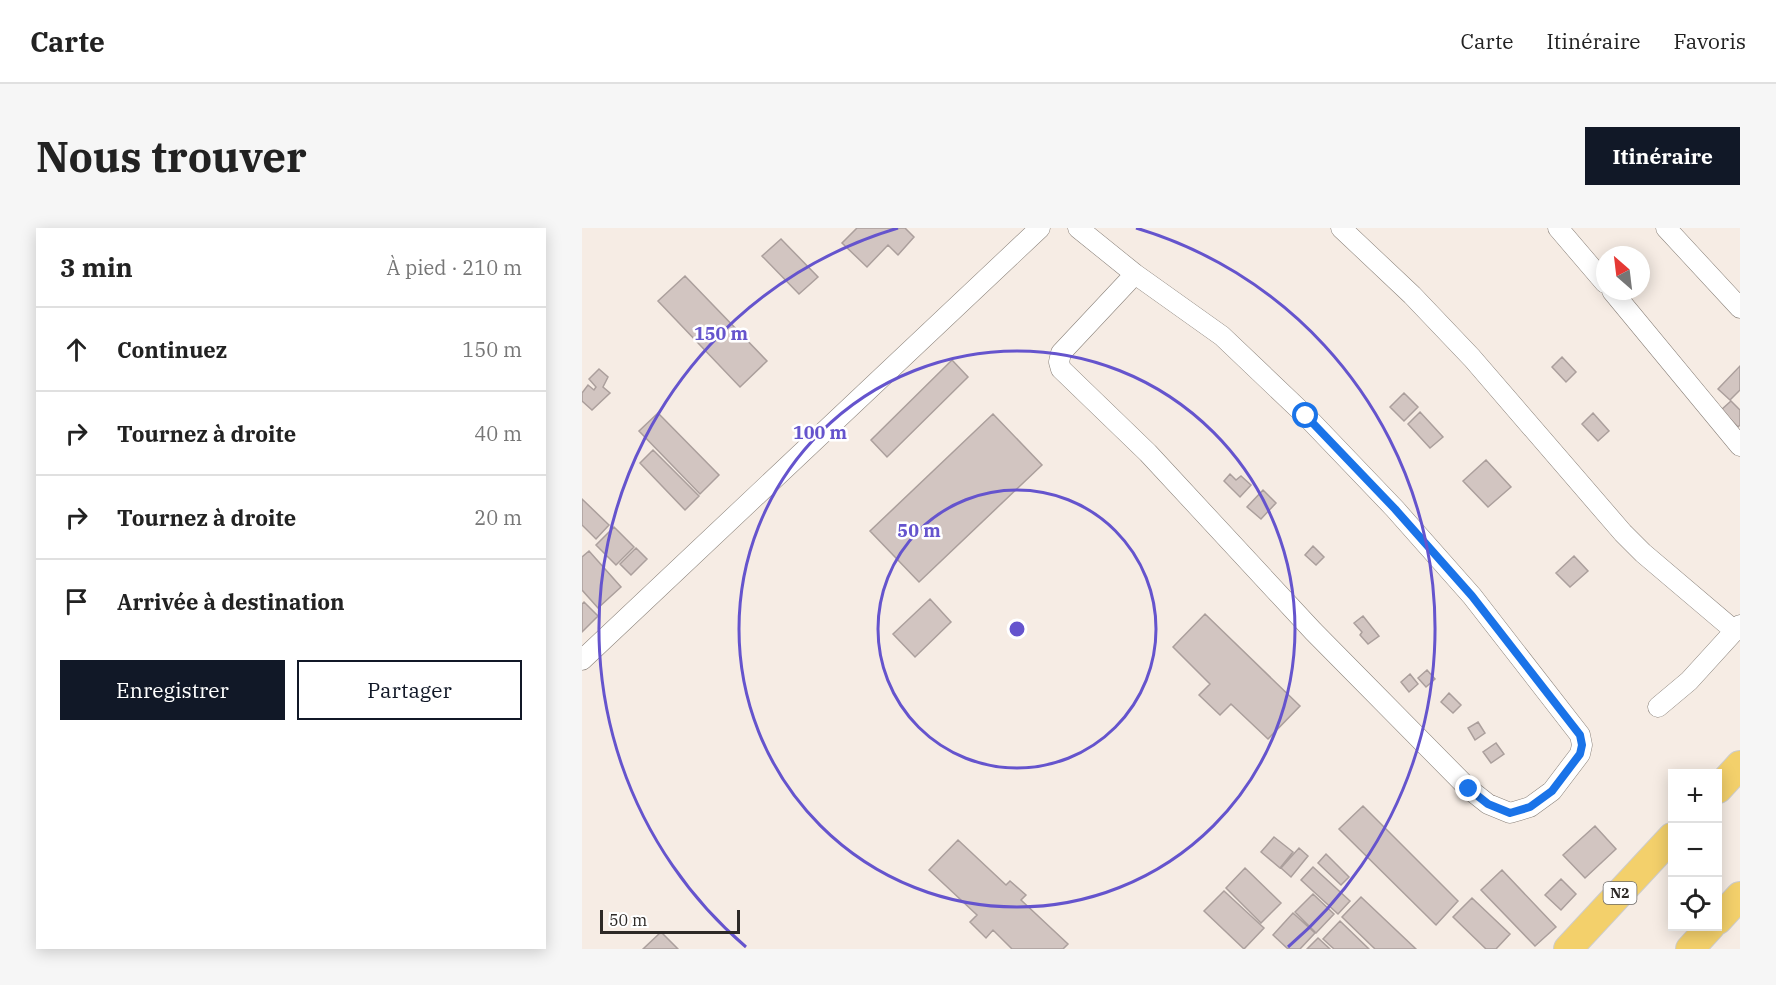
<!DOCTYPE html>
<html lang="fr">
<meta charset="utf-8">
<style>
:root{--surface:#fff;--page:#f6f6f6;--text:#222;--muted:#767676;--line:#e0e0e0;--accent:#111827}
body{margin:0;font-family:"IBM Plex Serif",serif;background:var(--page);color:var(--text)}
.controls{position:absolute;right:18px;bottom:18px;display:grid;overflow:hidden;border-radius:0px;box-shadow:0 3px 15px #0003}
.controls button{width:54px;height:54px;display:grid;place-items:center;padding:0;border:0;border-bottom:2px solid var(--line);background:var(--surface);color:var(--text);font:30px sans-serif}
.compass{position:absolute;left:1014px;top:18px;width:54px;height:54px;border-radius:50%;background:var(--surface);box-shadow:0 3px 15px #0003;rotate:332deg}
.scale{position:absolute;left:18px;bottom:15px;width:140px;box-sizing:border-box;padding-left:6px;border:3px solid #2d2926;border-top:0;font-size:16px;line-height:21px;white-space:nowrap;color:#2d2926;-webkit-text-stroke:4px #fff;paint-order:stroke}
.stop{position:absolute;width:18px;height:18px;margin:-14px;border:4px solid #1a73e8;border-radius:50%;background:#fff}
.stop.end{background:#1a73e8;border-color:#fff;box-shadow:0 2px 6px #0008}
.list{margin:0;padding:0;list-style:none}
h2{display:flex;justify-content:space-between;align-items:center;height:78px;margin:0;padding:0 24px;font-size:26px}
h2 small{font-size:20px;font-weight:400;color:var(--muted)}
.list li{display:grid;grid-template-columns:39px 1fr auto;gap:18px;align-items:center;box-sizing:border-box;height:84px;padding:0 24px;border-top:2px solid var(--line)}
.list b{display:block;font-size:22px;white-space:nowrap}
.list em{font-size:20px;font-style:normal;color:var(--muted)}
.actions{display:flex;gap:12px;padding:18px 24px}
.actions a{flex:1;padding:14px 0;border:2px solid var(--accent);border-radius:0px;text-align:center;font-size:21px;color:var(--accent)}
.actions .main{background:var(--accent);color:#fff}
.icon{flex:none;width:33px;height:33px;fill:none;stroke:currentColor;stroke-width:2;stroke-linecap:round;stroke-linejoin:round}
.map{position:relative;flex:none;width:1158px;height:721px;overflow:hidden;border-radius:0px}
header{display:flex;align-items:center;gap:36px;box-sizing:border-box;height:84px;padding:0 30px;background:var(--surface);border-bottom:2px solid var(--line)}
header strong{font-size:28px}
nav{display:flex;gap:33px;margin-inline-start:auto;font-size:21px}
.intro{display:flex;align-items:center;justify-content:space-between;box-sizing:border-box;height:144px;padding:0 36px}
h1{margin:0;font-size:42px}
.button{padding:15px 27px;border-radius:0px;background:var(--accent);color:#fff;font-size:21px;font-weight:700}
main{display:flex;gap:36px;padding:0 36px}
aside{flex:1;background:var(--surface);border-radius:0px;box-shadow:0 3px 15px #0003}
.map>svg:first-child{display:block}
.building{fill:#d2c5c1;stroke:#ab9f9c;stroke-width:1.5}
.lines{fill:none;stroke-linecap:round;stroke-linejoin:round}
.minor-casing{stroke:#898079;stroke-width:21}
.highway-casing{stroke:#cdcccb;stroke-width:30}
.minor{stroke:#fff;stroke-width:20}
.highway{stroke:#f3d06b;stroke-width:28}
.route{stroke:#1a73e8;stroke-width:8}
.ring{fill:none;stroke:#6554cd;stroke-width:3}
.labels{text-anchor:middle;dominant-baseline:central;stroke-width:5;stroke-linejoin:round;paint-order:stroke}
.shield{fill:#fff;stroke:#6c6967;stroke-width:1.5}
.shield-label{font-size:14px;font-weight:bold;fill:#2d2926}
.centre{fill:#6554cd;stroke:#fff;stroke-width:3}
.ring-label{font-size:18px;text-anchor:middle;font-weight:bold;fill:#6554cd;stroke:#fff;stroke-width:5;stroke-linejoin:round;paint-order:stroke}
</style>
<header>
<strong>Carte</strong>
<nav><a>Carte</a><a>Itinéraire</a><a>Favoris</a></nav>
</header>
<div class="intro"><h1>Nous trouver</h1><a class="button">Itinéraire</a></div>
<main>
<aside>
<h2>3 min<small>À pied · 210 m</small></h2>
<ul class="list">
<li><svg class="icon" aria-label="ahead" viewBox="0 0 24 24"><path d="M12 20V5M6 11l6-6 6 6"/></svg><div><b>Continuez</b></div><em>150 m</em></li>
<li><svg class="icon" aria-label="right" viewBox="0 0 24 24"><path d="M7 20v-9h11M14 6l5 5-5 5"/></svg><div><b>Tournez à droite</b></div><em>40 m</em></li>
<li><svg class="icon" aria-label="right" viewBox="0 0 24 24"><path d="M7 20v-9h11M14 6l5 5-5 5"/></svg><div><b>Tournez à droite</b></div><em>20 m</em></li>
<li><svg class="icon" aria-label="arrive" viewBox="0 0 24 24"><path d="M6 21V4h12l-3 4 3 4H6"/></svg><div><b>Arrivée à destination</b></div></li>
</ul>
<div class="actions"><a class="main">Enregistrer</a><a>Partager</a></div>
</aside>
<div class="map">
<svg width="1158" height="721" viewBox="0 0 1158 721">
<rect width="100%" height="100%" fill="#f6ece4"/>
<!-- building -->
<path class="building" d="M275,0h48l9,9 -16,18 -10,-10 -21,22 -25,-24z
M199,11l37,38 -19,17 -37,-38z
M103,48l82,85 -27,26 -82,-86z
M980,129l14,15 -10,10 -14,-15z
M370,132l16,17 -81,80 -16,-17z
M1158,138v24l-10,10 -12,-11z
M17,141l9,8 -5,10 7,6 -18,17 -10,-9v-8l6,-8 6,5 2,-3 -7,-8z
M822,165l14,14 -14,14 -14,-14z
M1149,173l9,9v15l-2,2 -17,-17z
M838,184l23,25 -13,11 -22,-24z
M76,185l61,62 -19,19 -61,-63z
M1011,185l16,18 -11,10 -16,-17z
M411,186l49,51 -123,117 -49,-51z
M71,222l46,46 -14,14 -45,-47z
M904,232l25,27 -23,20 -25,-26z
M648,246l6,6 5,-4 10,9 -11,12 -16,-16z
M681,262l13,13 -15,16 -14,-12z
M0,271l27,26 -13,14 -14,-14z
M32,299l20,20 -18,18 -20,-20z
M731,318l11,11 -8,8 -11,-10z
M54,320l11,11 -16,16 -11,-11z
M7,323l32,36 -23,21 -16,-18v-33z
M992,328l14,15 -18,16 -14,-14z
M348,371l21,23 -36,35 -22,-23z
M2,374l14,14 -16,16v-28z
M623,386l95,92 -32,33 -37,-35 -11,11 -21,-20 11,-11 -37,-37z
M781,388l16,20 -11,8 -8,-9 2,-3 -8,-9z
M845,442l8,9 -9,8 -8,-9z
M828,446l8,10 -9,8 -8,-10z
M867,465l12,12 -8,8 -12,-11z
M896,494l7,11 -10,7 -7,-12z
M914,515l8,11 -13,9 -8,-11z
M781,578l95,95 -22,24 -97,-96z
M1013,598l21,23 -31,29 -22,-23z
M692,609l19,15 -13,16 -19,-16z
M376,612l48,45 4,-4 16,14 -5,5 47,44 -5,5h-51l-19,-19 -7,8 -16,-16 7,-7 -48,-45z
M717,620l9,8 -17,21 -10,-9z
M744,626l23,23 -8,8 -23,-22z
M731,639l37,34 -12,13 -37,-34z
M663,640l36,35 -20,20 -35,-35z
M920,642l54,57 -21,19 -54,-56z
M979,651l15,15 -15,16 -16,-15z
M642,663l40,37 -20,21 -40,-38z
M731,666l21,20 -18,19 -21,-21z
M779,669l55,52h-41l-33,-32z
M890,670l38,36 -14,15h-10l-33,-32z
M711,685l22,20 -15,16h-12l-15,-14z
M758,693l29,28h-35l-11,-10z
M79,704l17,17h-35z
M736,710l12,11h-23z"/>
<g class="lines">
<!-- minor casing -->
<g class="minor-casing">
<path id="minor" d="M496,0l57,46 87,62 84,80 89,93 77,87 108,139 2,10 -2,9 -28,37 -22,16 -20,6 -22,-9 -19,-15 -156,-158 -165,-178 -87,-84 -2,-7 2,-9 74,-79
M759,0l71,67 60,63 151,175 20,20 92,78
M976,0l47,55
M1084,0l74,80
M1030,63l128,155
M0,432l458,-432
M1076,479l31,-26 51,-56"/>
</g>
<!-- highway casing -->
<g class="highway-casing">
<path id="highway" d="M1136,561l22,-24
M1136,692l22,-24
M986,721l104,-112
M1108,721l21,-23"/>
</g>
<!-- minor -->
<use href="#minor" class="minor"/>
<!-- highway -->
<use href="#highway" class="highway"/>
</g>
<g class="lines">
<!-- route -->
<path class="route" d="M724,188l89,93 77,87 108,139 2,10 -2,9 -28,37 -22,16 -20,6 -22,-9 -19,-15"/>
</g>
<!-- distance rings -->
<g class="ring">
<circle cx="435" cy="401" r="139"/>
<circle cx="435" cy="401" r="278"/>
<path d="M164 719A418 418 0 0 1 316 0M554 0A418 418 0 0 1 706 719"/>
</g>
<g class="labels">
<!-- shield labels -->
<rect class="shield" x="1021.5" y="654" width="33" height="22" rx="4.5"/>
<g class="shield-label">
<text x="1038" y="665">N2</text>
</g>
</g>
<circle cx="435" cy="401" r="9" class="centre"/>
<g class="ring-label">
<text x="139" y="112">150 m</text>
<text x="238" y="211">100 m</text>
<text x="337" y="309">50 m</text>
</g>
</svg>
<div class="controls">
<button>+</button>
<button>−</button>
<button><svg class="icon" aria-label="locate" viewBox="0 0 24 24"><circle cx="12" cy="12" r="6"/><path d="M12 2v4M12 18v4M2 12h4M18 12h4"/></svg></button>
</div>
<svg class="compass" viewBox="-18 -18 36 36"><path d="M0-13l5 13h-10z" fill="#e53935"/><path d="M0 13l5-13h-10z" fill="#767676"/></svg>
<div class="scale">50 m</div>
<div class="stop" style="left:724px;top:188px"></div>
<div class="stop end" style="left:887px;top:561px"></div>
</div>
</main>
